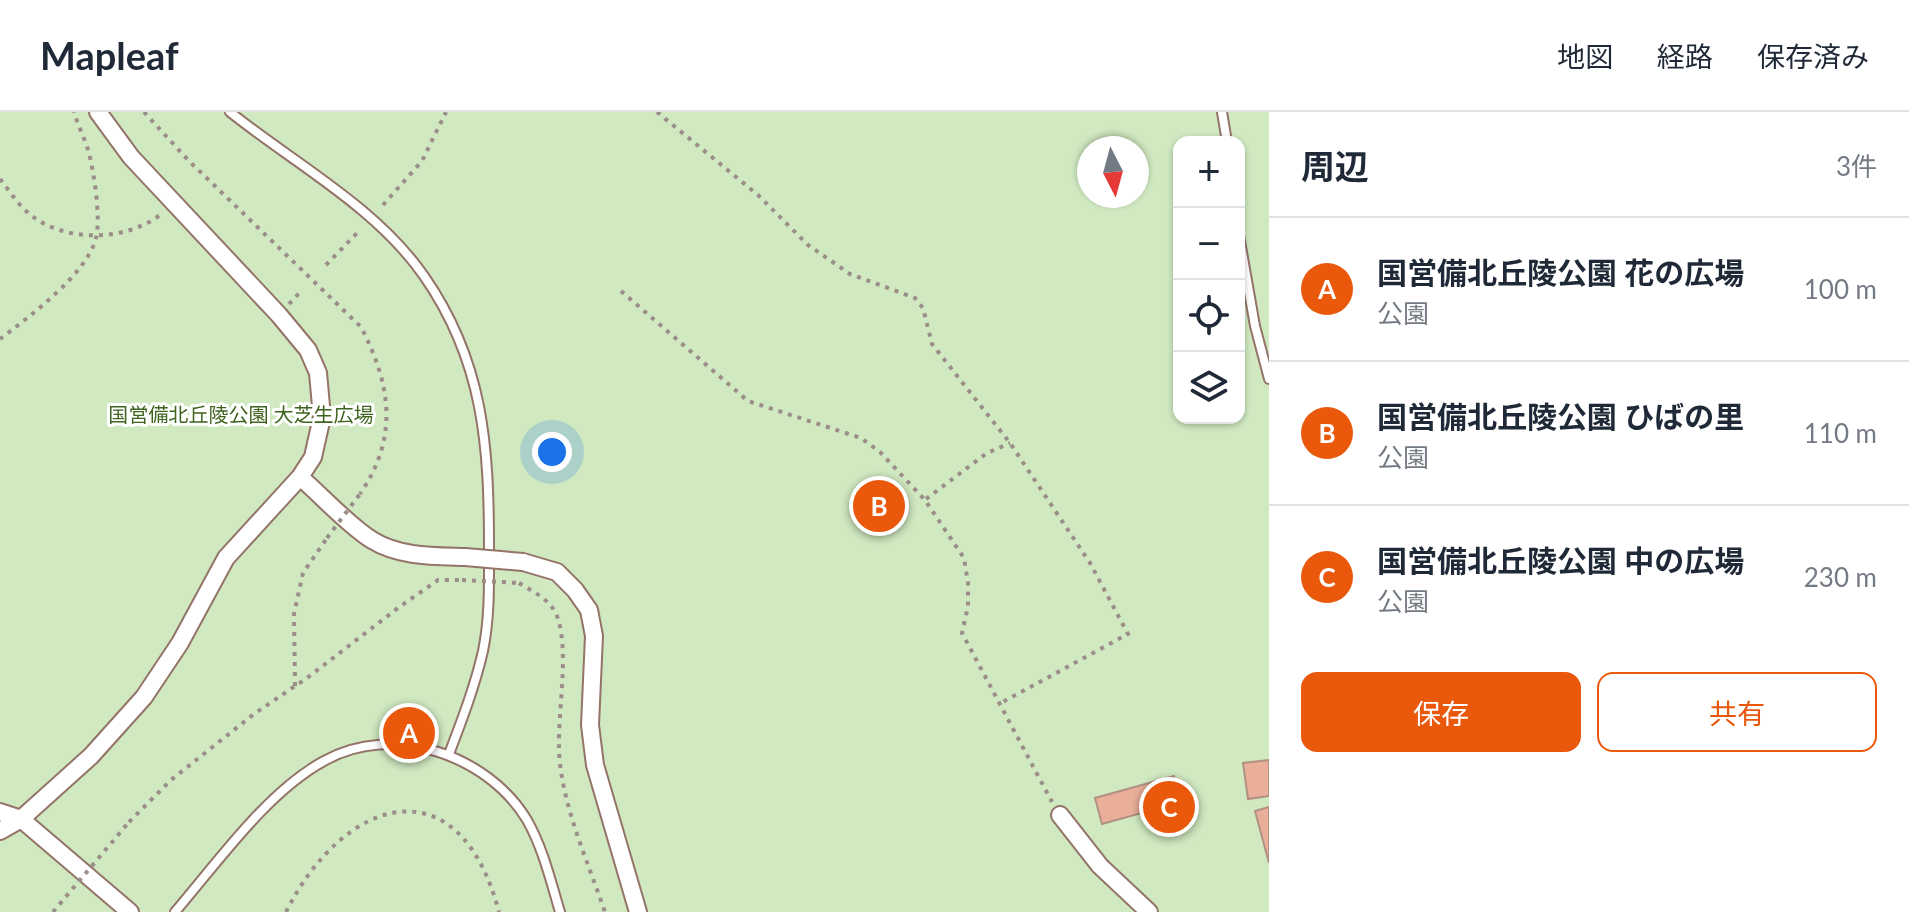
<!DOCTYPE html>
<html lang="ja">
<meta charset="utf-8">
<style>
:root{--surface:#fff;--page:#f2f2f3;--text:#1f2937;--muted:#747a83;--line:#e0e1e3;--accent:#ea580c}
body{margin:0;font-family:Lato,"Noto Sans JP",sans-serif;background:var(--page);color:var(--text)}
.controls{position:absolute;right:24px;top:24px;display:grid;overflow:hidden;border-radius:16px;box-shadow:0 2px 6px #0004}
.controls button{width:72px;height:72px;display:grid;place-items:center;padding:0;border:0;border-bottom:2px solid var(--line);background:var(--surface);color:var(--text);font:40px sans-serif}
.compass{position:absolute;left:1077px;top:24px;width:72px;height:72px;border-radius:50%;background:var(--surface);box-shadow:0 2px 6px #0004;rotate:174deg}
.you{position:absolute;left:552px;top:340px;width:28px;height:28px;margin:-20px;border:6px solid #fff;border-radius:50%;background:#1a73e8;box-shadow:0 0 0 12px #1a73e833}
.badge{display:grid;place-items:center;width:52px;height:52px;border-radius:50%;background:var(--accent);color:#fff;font-size:26px;font-weight:700}
.pin{position:absolute;translate:-50% -50%;border:4px solid #fff;box-shadow:0 2px 8px #0006}
.list{margin:0;padding:0;list-style:none}
h2{display:flex;justify-content:space-between;align-items:center;height:104px;margin:0;padding:0 32px;font-size:34px}
h2 small{font-size:26px;font-weight:400;color:var(--muted)}
.list li{display:grid;grid-template-columns:52px 1fr auto;gap:24px;align-items:center;box-sizing:border-box;height:144px;padding:0 32px;border-top:2px solid var(--line)}
.list b{display:block;font-size:30px;white-space:nowrap}
.list p{margin:0;font-size:26px;white-space:nowrap;color:var(--muted)}
.list em{font-size:26px;font-style:normal;color:var(--muted)}
.actions{display:flex;gap:16px;padding:24px 32px}
.actions a{flex:1;padding:18px 0;border:2px solid var(--accent);border-radius:16px;text-align:center;font-size:28px;color:var(--accent)}
.actions .main{background:var(--accent);color:#fff}
.icon{flex:none;width:44px;height:44px;fill:none;stroke:currentColor;stroke-width:2;stroke-linecap:round;stroke-linejoin:round}
.map{position:relative;flex:none;width:1269px;height:800px;overflow:hidden}
header{display:flex;align-items:center;gap:48px;box-sizing:border-box;height:112px;padding:0 40px;background:var(--surface);border-bottom:2px solid var(--line)}
header strong{font-size:38px}
nav{display:flex;gap:44px;margin-inline-start:auto;font-size:28px}
main{display:flex}
aside{flex:1;background:var(--surface)}
.map>svg:first-child{display:block}
.green{fill:#d0e9c1;fill-rule:evenodd}
.building{fill:#e9af98;stroke:#b29083;stroke-width:2}
.lines{fill:none;stroke-linecap:round;stroke-linejoin:round}
.lane-casing{stroke:#947468;stroke-width:12}
.street-casing{stroke:#947468;stroke-width:20}
.path{stroke:#9b8d88;stroke-width:4;stroke-dasharray:4 6;stroke-linecap:butt}
.lane{stroke:#fff;stroke-width:8}
.street{stroke:#fff;stroke-width:16}
.street-bridge-casing{stroke:#947468;stroke-width:20;stroke-linecap:butt}
.path-bridge{stroke:#9b8d88;stroke-width:4;stroke-dasharray:4 6;stroke-linecap:butt}
.street-bridge{stroke:#fff;stroke-width:16}
.labels{text-anchor:middle;dominant-baseline:central;stroke-width:6;stroke-linejoin:round;paint-order:stroke}
.park-label{font-size:20px;fill:#3f6420;stroke:#fff}
</style>
<header>
<strong>Mapleaf</strong>
<nav><a>地図</a><a>経路</a><a>保存済み</a></nav>
</header>
<main>
<div class="map">
<svg width="1269" height="800" viewBox="0 0 1269 800">
<rect width="100%" height="100%" fill="#feefe9"/>
<!-- green -->
<path class="green" d="M0,0h1269v800h-1269zM1179,30h60v276h-60zM1089,36h48v48h-48z"/>
<!-- building -->
<path class="building" d="M1269,648v36l-21,3 -5,-36z
M1174,664l7,26 -79,22 -7,-26z
M1269,695v56l-14,-52z"/>
<g class="lines">
<!-- lane casing -->
<g class="lane-casing">
<path id="lane" d="M230,0c65,52 146,95 194,164 60,86 65,171 65,272 0,34 1,69 -6,103 -8,35 -21,69 -34,103
M1222,0l5,30
M1239,123l16,91 14,53
M175,800c43,-50 92,-120 149,-151 69,-39 164,-6 203,59 16,28 24,62 33,92"/>
</g>
<!-- street casing -->
<g class="street-casing">
<path id="street" d="M300,365c22,19 49,49 72,63 27,17 63,16 93,17
M523,450l34,10 18,18 14,20 5,26 -4,89 5,40 43,147
M0,700l21,7 109,93
M1060,703l40,51 49,46
M0,719l21,-12 70,-63 53,-59 36,-54 46,-85 74,-81 13,-20 9,-40 -4,-44 -10,-23 -29,-35 -148,-158 -33,-45"/>
</g>
<!-- path -->
<path class="path" d="M144,0l45,49 172,166c30,58 38,110 -1,167
M657,0l101,83 50,50 42,29 65,24 8,10 9,36 78,99 80,120 38,71 -129,70
M0,67c8,10 15,21 24,30 34,34 99,34 136,6
M383,93l39,-44 24,-49
M326,153l32,-33
M621,179l127,110 113,37 19,14 45,48 39,58 4,25v23l-6,27 90,169
M289,192l13,-14
M0,227c29,-22 87,-65 96,-101 5,-21 -2,-64 -7,-85 -4,-14 -11,-27 -15,-41
M926,387l61,-46 23,-10
M519,471c16,10 33,17 39,36 11,35 0,91 1,129 1,53 29,114 46,164
M295,574l-1,-72 9,-41 24,-35
M129,710l42,-42 83,-66 53,-36 91,-70 40,-28h24
M286,800c58,-116 173,-151 213,0"/>
<!-- lane -->
<use href="#lane" class="lane"/>
<!-- street -->
<use href="#street" class="street"/>
<!-- street-bridge casing -->
<g class="street-bridge-casing">
<path id="street-bridge" d="M465,445l58,5"/>
</g>
<!-- path-bridge -->
<path class="path-bridge" d="M327,426l33,-44
M462,468l57,3
M53,800l76,-90"/>
<!-- street-bridge -->
<use href="#street-bridge" class="street-bridge"/>
</g>
<g class="labels">
<!-- park labels -->
<g class="park-label">
<text x="241" y="302">国営備北丘陵公園 大芝生広場</text>
</g>
</g>
</svg>
<div class="controls">
<button>+</button>
<button>−</button>
<button><svg class="icon" aria-label="locate" viewBox="0 0 24 24"><circle cx="12" cy="12" r="6"/><path d="M12 2v4M12 18v4M2 12h4M18 12h4"/></svg></button>
<button><svg class="icon" aria-label="layers" viewBox="0 0 24 24"><path d="M12 4l9 5-9 5-9-5zM3 14l9 5 9-5"/></svg></button>
</div>
<svg class="compass" viewBox="-18 -18 36 36"><path d="M0-13l5 13h-10z" fill="#e53935"/><path d="M0 13l5-13h-10z" fill="#747a83"/></svg>
<div class="you"></div>
<div class="pin badge" style="left:409px;top:621px">A</div>
<div class="pin badge" style="left:879px;top:394px">B</div>
<div class="pin badge" style="left:1169px;top:695px">C</div>
</div>
<aside>
<h2>周辺<small>3件</small></h2>
<ul class="list">
<li><span class="badge">A</span><div><b>国営備北丘陵公園 花の広場</b><p>公園</p></div><em>100 m</em></li>
<li><span class="badge">B</span><div><b>国営備北丘陵公園 ひばの里</b><p>公園</p></div><em>110 m</em></li>
<li><span class="badge">C</span><div><b>国営備北丘陵公園 中の広場</b><p>公園</p></div><em>230 m</em></li>
</ul>
<div class="actions"><a class="main">保存</a><a>共有</a></div>
</aside>
</main>
